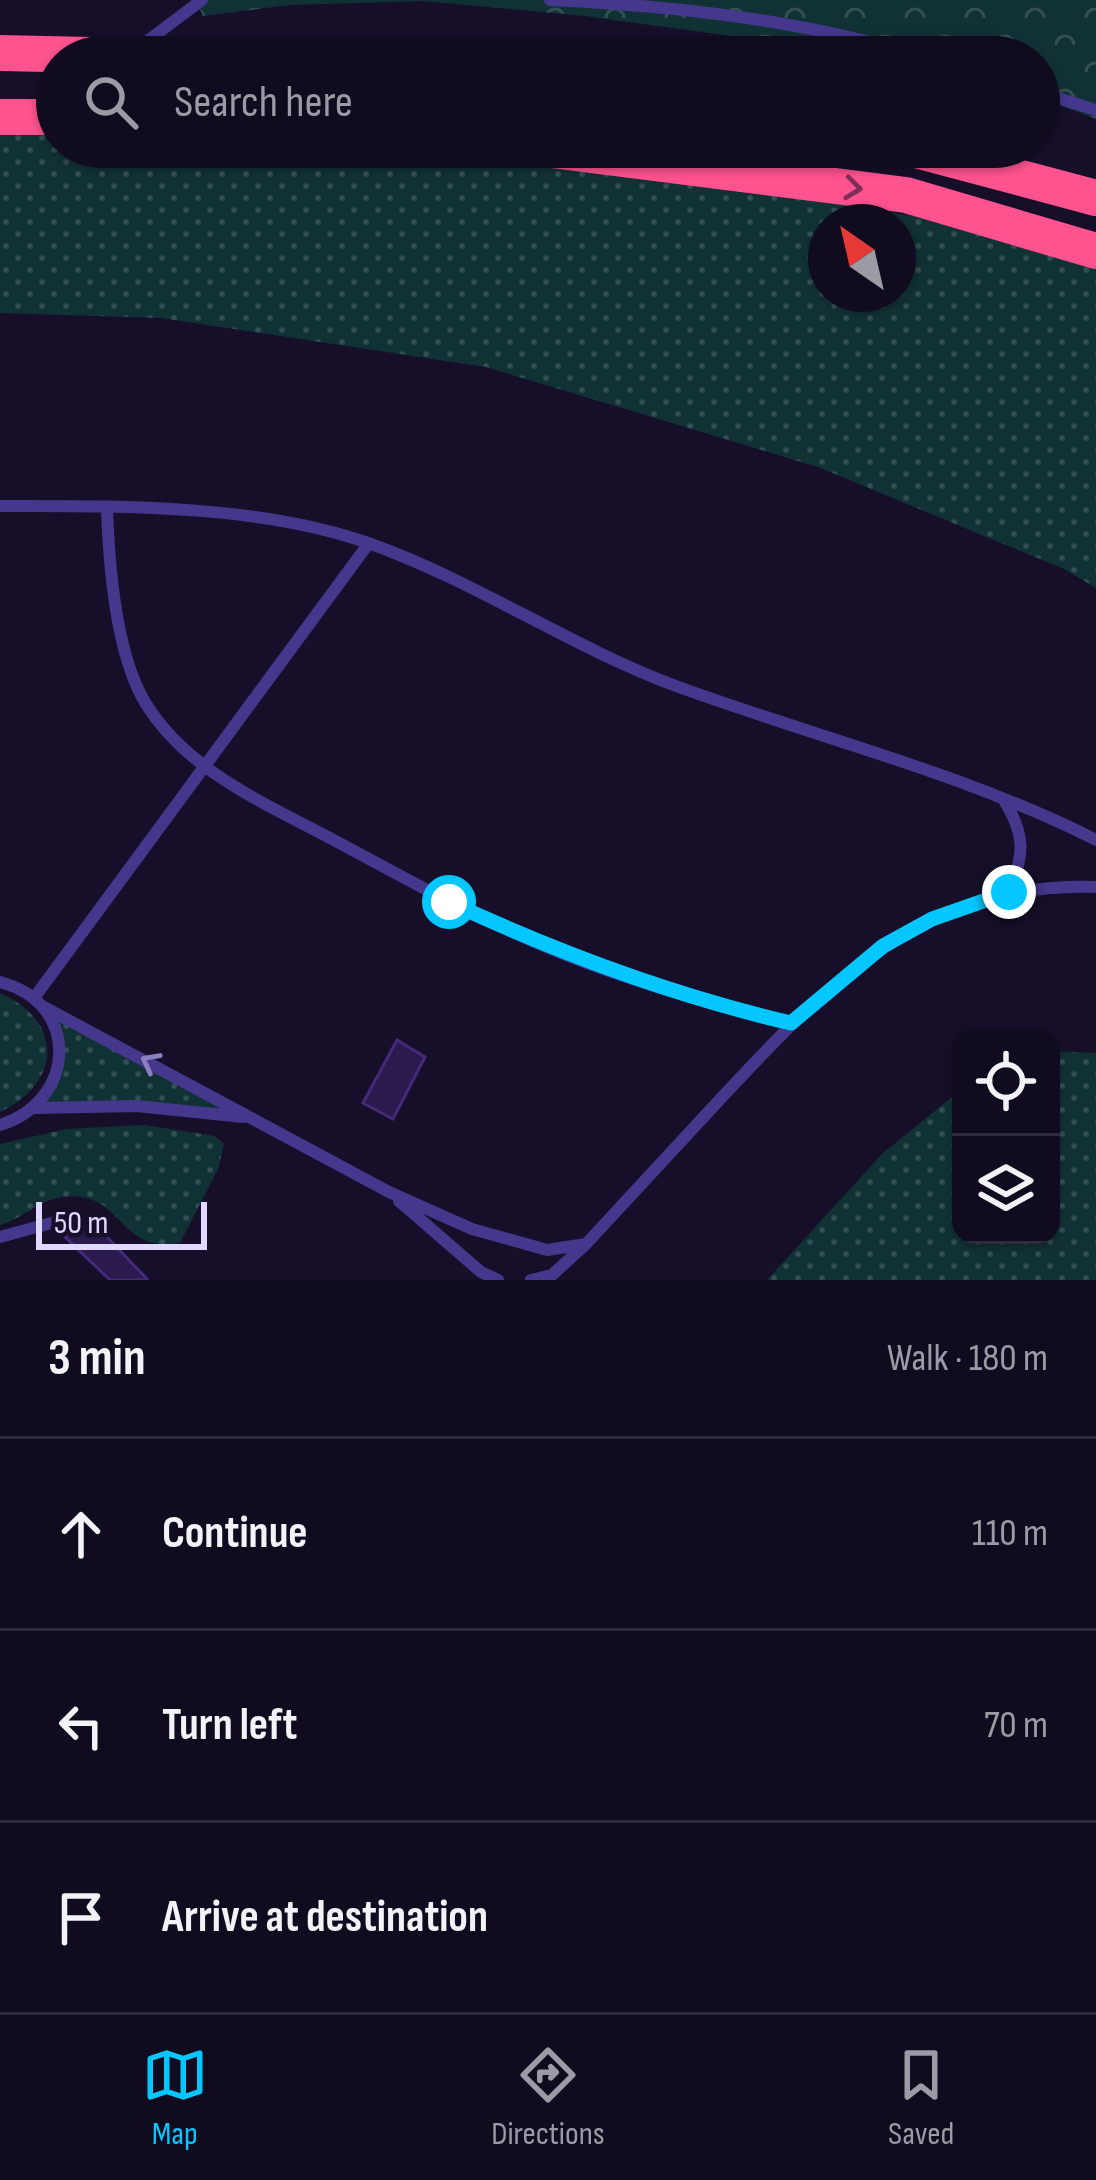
<!DOCTYPE html>
<meta charset="utf-8">
<style>
:root{--surface:#110b20;--page:#1a1429;--text:#f1f3f6;--muted:#9c9ba5;--line:#302b3e;--accent:#04c7ff}
body{margin:0;font-family:"Sofia Sans Condensed",sans-serif;background:var(--page);color:var(--text)}
.controls{position:absolute;right:36px;bottom:36px;display:grid;overflow:hidden;border-radius:24px;box-shadow:0 3px 9px #0004}
.controls button{width:108px;height:108px;display:grid;place-items:center;padding:0;border:0;border-bottom:3px solid var(--line);background:var(--surface);color:var(--text);font:60px sans-serif}
.compass{position:absolute;left:808px;top:204px;width:108px;height:108px;border-radius:50%;background:var(--surface);box-shadow:0 3px 9px #0004;rotate:326deg}
.scale{position:absolute;left:36px;bottom:30px;width:171px;box-sizing:border-box;padding-left:12px;border:6px solid #e1d8ff;border-top:0;font-size:33px;line-height:42px;white-space:nowrap;color:#e1d8ff;-webkit-text-stroke:9px #170f2a;paint-order:stroke}
.stop{position:absolute;width:36px;height:36px;margin:-27px;border:9px solid #04c7ff;border-radius:50%;background:#fff}
.stop.end{background:#04c7ff;border-color:#fff;box-shadow:0 3px 12px #0008}
.list{margin:0;padding:0;list-style:none}
h2{display:flex;justify-content:space-between;align-items:center;height:156px;margin:0;padding:0 48px;font-size:51px}
h2 small{font-size:39px;font-weight:400;color:var(--muted)}
.list li{display:grid;grid-template-columns:78px 1fr auto;gap:36px;align-items:center;box-sizing:border-box;height:192px;padding:0 48px;border-top:3px solid var(--line)}
.list b{display:block;font-size:45px;white-space:nowrap}
.list em{font-size:39px;font-style:normal;color:var(--muted)}
.icon{flex:none;width:66px;height:66px;fill:none;stroke:currentColor;stroke-width:2;stroke-linecap:round;stroke-linejoin:round}
.map{position:relative;flex:none;width:1096px;height:1280px;overflow:hidden}
.search{position:absolute;background:var(--surface);box-shadow:0 3px 9px #0004;left:36px;right:36px;top:36px;height:132px;display:flex;align-items:center;gap:30px;box-sizing:border-box;padding:0 42px;border-radius:66px;color:var(--muted);font-size:45px}
.sheet{height:732px;background:var(--surface)}
nav{display:flex;justify-content:space-around;align-items:center;box-sizing:border-box;height:168px;border-top:3px solid var(--line);background:var(--surface);font-size:33px;color:var(--muted)}
nav a{display:grid;justify-items:center;gap:6px}
nav .on{color:var(--accent)}
.map>svg:first-child{display:block}
.grass{fill:url(#grass-dots);fill-rule:evenodd}
.forest{fill:url(#forest-crowns)}
.building{fill:#2a1a4d;stroke:#442a7a;stroke-width:3}
.lines{fill:none;stroke-linecap:round;stroke-linejoin:round}
.lane{stroke:#45378c;stroke-width:12}
.highway{stroke:#ff5390;stroke-width:36}
.oneway{stroke:#7f2e58}
.oneway2{stroke:#8b7fc0}
.route{stroke:#04c7ff;stroke-width:15}
</style>
<div class="map">
<svg width="1096" height="1280" viewBox="0 0 1096 1280">
<defs>
<pattern id="grass-dots" width="8" height="8" patternUnits="userSpaceOnUse" patternTransform="scale(3)"><rect width="8" height="8" fill="#113235"/><path d="M2 2h.1M6 6h.1" fill="none" stroke="#334f53" stroke-width="1.8" stroke-linecap="round"/></pattern>
<pattern id="forest-crowns" width="20" height="18" patternUnits="userSpaceOnUse" patternTransform="scale(3)"><rect width="20" height="18" fill="#113235"/><path d="M2 6a3 3 0 1 1 6 0M12 15a3 3 0 1 1 6 0" fill="none" stroke="#334f53"/></pattern>
</defs>
<rect width="100%" height="100%" fill="#170f2a"/>
<!-- grass -->
<path class="grass" d="M0,134l57,1v12h313l284,26 259,43 183,53v319l-32,-19 -246,-102 -332,-100 -325,-49 -161,-5zM826,222h72v72h-72z
M0,993c64,28 62,90 0,119z
M54,1018l186,94 -193,-10c18,-29 23,-52 7,-84z
M1051,1051l45,2v227h-329l116,-127 78,-63v145h90z
M144,1125l71,11 9,8 -6,25 -38,74c-63,11 -57,-55 -118,-46 -22,3 -40,22 -62,28v-81l67,-15z"/>
<!-- forest -->
<path class="forest" d="M195,0h901v119l-57,-21v-41h-190l-67,-14 -197,-27 -162,-15 -134,4 -86,11z"/>
<!-- building -->
<path class="building" d="M397,1040l28,17 -32,62 -30,-16z
M87,1216l60,63 -1,1h-36l-45,-43z"/>
<g class="lines">
<!-- lane -->
<path class="lane" d="M550,0c125,6 253,20 373,57
M142,45l60,-45
M1039,92l57,18
M0,506c117,0 260,-2 371,38 106,38 200,103 305,142 139,51 288,87 420,154
M107,509c2,57 9,146 39,195 41,66 116,98 182,133 70,37 138,76 211,107 82,35 166,59 252,79
M1005,802c21,34 19,54 4,90
M0,982c81,21 77,119 0,143
M34,998l335,-455
M44,1007l345,185 83,37 75,21 39,-6c46,-49 92,-99 138,-149 106,-114 205,-214 372,-208
M35,1108l102,-2 106,11
M399,1201l82,71 17,8
M0,1237l55,-15
M531,1280l21,-5 34,-31"/>
<!-- highway -->
<path class="highway" d="M0,53l183,4
M0,117h57
M528,147l378,48 190,56
M905,147l191,51"/>
</g>
<!-- one-way arrows -->
<defs><path id="oneway-chevron" d="M-2-3.5L2.5 0L-2 3.5" fill="none" stroke-width="1.6" stroke-linecap="round" stroke-linejoin="round" transform="scale(3)"/></defs>
<use class="oneway" href="#oneway-chevron" transform="translate(853 188) rotate(7)"/>
<use class="oneway2" href="#oneway-chevron" transform="translate(150 1062) rotate(-152)"/>
<g class="lines">
<!-- route -->
<path class="route" d="M449,902c112,52 222,93 342,121l92,-77 49,-27 77,-27"/>
</g>
</svg>
<div class="controls">
<button><svg class="icon" aria-label="locate" viewBox="0 0 24 24"><circle cx="12" cy="12" r="6"/><path d="M12 2v4M12 18v4M2 12h4M18 12h4"/></svg></button>
<button><svg class="icon" aria-label="layers" viewBox="0 0 24 24"><path d="M12 4l9 5-9 5-9-5zM3 14l9 5 9-5"/></svg></button>
</div>
<svg class="compass" viewBox="-18 -18 36 36"><path d="M0-13l5 13h-10z" fill="#e53935"/><path d="M0 13l5-13h-10z" fill="#9c9ba5"/></svg>
<div class="scale">50 m</div>
<div class="stop" style="left:449px;top:902px"></div>
<div class="stop end" style="left:1009px;top:892px"></div>
<div class="search"><svg class="icon" aria-label="search" viewBox="0 0 24 24"><circle cx="10" cy="10" r="6"/><path d="M15 15l6 6"/></svg>Search here</div>
</div>
<section class="sheet">
<h2>3 min<small>Walk · 180 m</small></h2>
<ul class="list">
<li><svg class="icon" aria-label="ahead" viewBox="0 0 24 24"><path d="M12 20V5M6 11l6-6 6 6"/></svg><div><b>Continue</b></div><em>110 m</em></li>
<li><svg class="icon" aria-label="left" viewBox="0 0 24 24"><path d="M17 20v-9H6M10 6l-5 5 5 5"/></svg><div><b>Turn left</b></div><em>70 m</em></li>
<li><svg class="icon" aria-label="arrive" viewBox="0 0 24 24"><path d="M6 21V4h12l-3 4 3 4H6"/></svg><div><b>Arrive at destination</b></div></li>
</ul>
</section>
<nav>
<a class="on"><svg class="icon" aria-label="map" viewBox="0 0 24 24"><path d="M3 6l6-2 6 2 6-2v14l-6 2-6-2-6 2zM9 4v14M15 6v14"/></svg>Map</a>
<a><svg class="icon" aria-label="directions" viewBox="0 0 24 24"><path d="M12 3l9 9-9 9-9-9zM9 14v-3h6M13 9l2 2-2 2"/></svg>Directions</a>
<a><svg class="icon" aria-label="saved" viewBox="0 0 24 24"><path d="M7 4h10v16l-5-4-5 4z"/></svg>Saved</a>
</nav>
